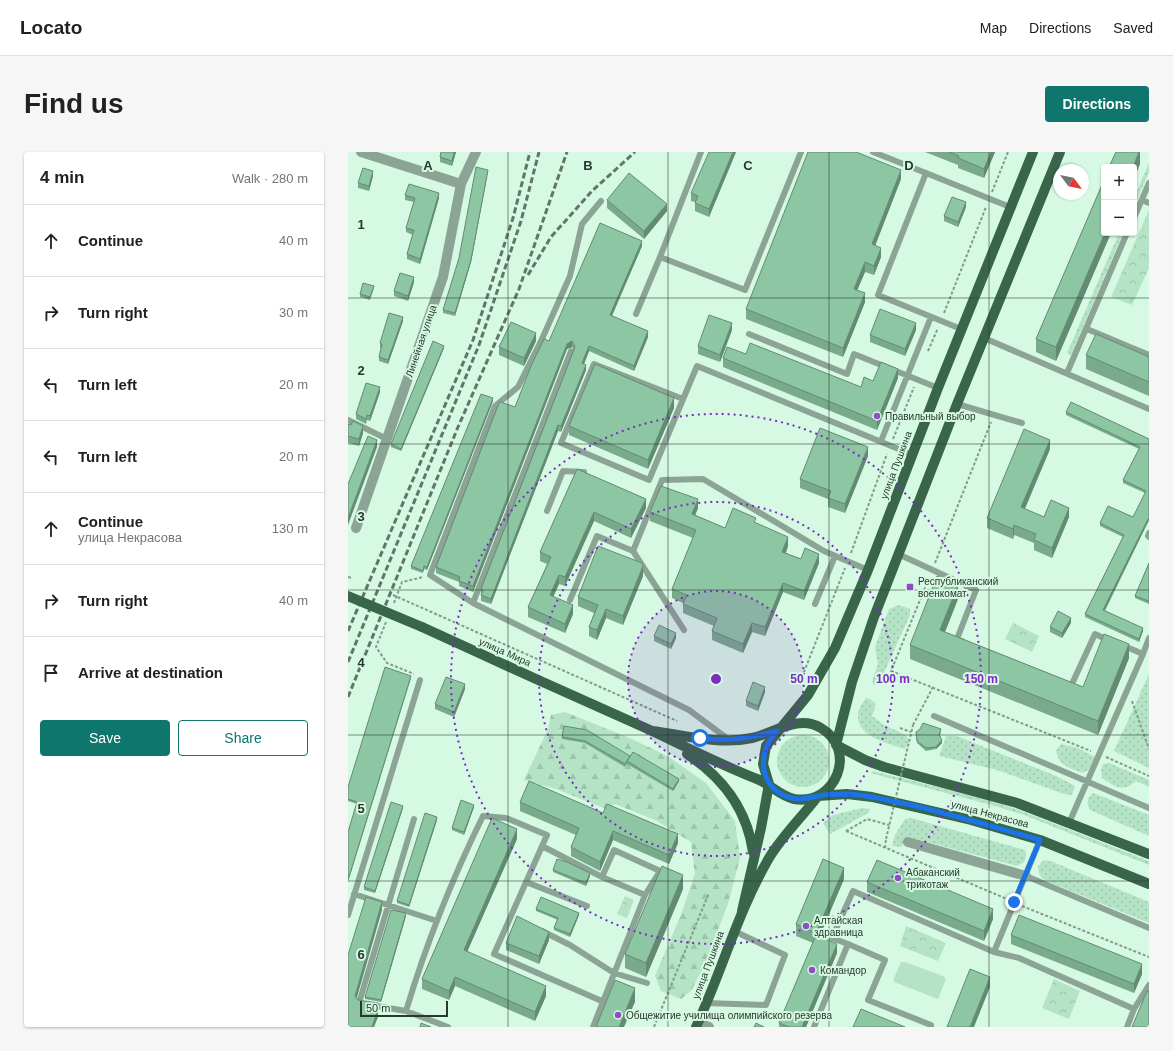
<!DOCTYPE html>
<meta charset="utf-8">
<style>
:root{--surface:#fff;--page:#f6f6f6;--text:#202124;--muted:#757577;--line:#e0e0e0;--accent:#0f766e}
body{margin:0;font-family:Arial,sans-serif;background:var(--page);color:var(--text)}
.controls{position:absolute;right:12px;top:12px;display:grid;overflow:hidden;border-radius:4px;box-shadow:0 1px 3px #0004}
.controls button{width:36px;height:36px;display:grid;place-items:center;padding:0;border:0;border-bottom:1px solid var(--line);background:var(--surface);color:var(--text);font:20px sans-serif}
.compass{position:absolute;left:705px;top:12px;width:36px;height:36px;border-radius:50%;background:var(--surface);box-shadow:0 1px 3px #0004;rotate:122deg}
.scale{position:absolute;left:12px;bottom:10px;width:88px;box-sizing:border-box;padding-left:4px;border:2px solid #29372e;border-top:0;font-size:11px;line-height:14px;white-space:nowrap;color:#29372e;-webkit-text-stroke:3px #d6f9e3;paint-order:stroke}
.stop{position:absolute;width:12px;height:12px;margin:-9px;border:3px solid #1a73e8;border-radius:50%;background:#fff}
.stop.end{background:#1a73e8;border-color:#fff;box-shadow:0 1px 4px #0008}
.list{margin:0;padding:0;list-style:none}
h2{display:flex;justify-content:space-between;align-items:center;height:52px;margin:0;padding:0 16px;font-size:17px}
h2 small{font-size:13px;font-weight:400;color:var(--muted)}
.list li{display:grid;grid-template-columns:26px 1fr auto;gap:12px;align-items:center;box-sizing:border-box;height:72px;padding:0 16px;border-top:1px solid var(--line)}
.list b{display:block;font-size:15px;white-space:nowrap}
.list p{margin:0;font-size:13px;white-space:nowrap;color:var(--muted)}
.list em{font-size:13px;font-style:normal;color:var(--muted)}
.actions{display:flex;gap:8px;padding:12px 16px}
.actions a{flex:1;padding:9px 0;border:1px solid var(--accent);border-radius:4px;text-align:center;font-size:14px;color:var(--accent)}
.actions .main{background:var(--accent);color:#fff}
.icon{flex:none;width:22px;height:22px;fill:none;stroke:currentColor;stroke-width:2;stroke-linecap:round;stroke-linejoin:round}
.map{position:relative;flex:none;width:801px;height:875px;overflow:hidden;border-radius:4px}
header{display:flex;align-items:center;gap:24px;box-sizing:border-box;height:56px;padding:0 20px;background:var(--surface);border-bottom:1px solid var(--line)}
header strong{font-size:19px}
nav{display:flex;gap:22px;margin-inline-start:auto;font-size:14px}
.intro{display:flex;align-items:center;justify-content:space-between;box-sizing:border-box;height:96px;padding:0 24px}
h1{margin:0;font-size:28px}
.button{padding:10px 18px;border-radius:4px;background:var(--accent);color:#fff;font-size:14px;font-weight:700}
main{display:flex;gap:24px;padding:0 24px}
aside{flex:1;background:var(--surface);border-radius:4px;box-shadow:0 1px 3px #0004}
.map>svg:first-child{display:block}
.grass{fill:url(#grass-dots)}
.forest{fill:url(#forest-firs)}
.park{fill:url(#park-crowns)}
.pitch{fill:#b4e4c5}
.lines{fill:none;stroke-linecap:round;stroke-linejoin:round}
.path{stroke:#829b8c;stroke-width:2;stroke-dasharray:3 2;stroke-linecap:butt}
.lane{stroke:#8ca495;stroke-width:6}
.street{stroke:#8ca495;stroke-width:10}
.primary{stroke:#39654b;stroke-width:10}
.rail{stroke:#617568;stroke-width:3;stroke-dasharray:6 3;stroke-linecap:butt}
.path-bridge{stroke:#829b8c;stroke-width:2;stroke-dasharray:3 2;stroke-linecap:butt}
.primary-bridge{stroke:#39654b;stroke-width:10}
.wall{fill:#79aa8c}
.shaded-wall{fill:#638b72}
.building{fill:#8dc6a3;stroke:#638b72}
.route{stroke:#1a73e8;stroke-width:5}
.grid{fill:none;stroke:#29372e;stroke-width:1;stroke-opacity:0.55}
.ring{fill:none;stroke:#7b2cbf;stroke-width:2;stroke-dasharray:2 4}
.poi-dot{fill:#8e4dc2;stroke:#d6f9e3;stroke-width:1.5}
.labels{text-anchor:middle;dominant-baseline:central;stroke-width:4;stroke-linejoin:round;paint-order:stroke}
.street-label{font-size:10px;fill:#29372e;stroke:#d6f9e3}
.poi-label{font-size:10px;fill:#29372e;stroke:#d6f9e3;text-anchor:start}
.grid-label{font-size:13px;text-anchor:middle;font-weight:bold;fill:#29372e;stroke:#d6f9e3;stroke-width:4;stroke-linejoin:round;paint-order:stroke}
.centre{fill:#7b2cbf;stroke:#d6f9e3;stroke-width:2}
.ring-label{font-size:12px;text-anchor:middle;font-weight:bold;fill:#7b2cbf;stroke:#d6f9e3;stroke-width:4;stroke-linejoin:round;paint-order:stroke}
</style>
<header>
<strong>Locato</strong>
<nav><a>Map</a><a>Directions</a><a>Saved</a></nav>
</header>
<div class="intro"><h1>Find us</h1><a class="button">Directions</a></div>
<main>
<aside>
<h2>4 min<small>Walk · 280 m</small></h2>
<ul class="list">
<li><svg class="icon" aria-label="ahead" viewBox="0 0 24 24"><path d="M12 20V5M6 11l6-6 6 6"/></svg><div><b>Continue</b></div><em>40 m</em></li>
<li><svg class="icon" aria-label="right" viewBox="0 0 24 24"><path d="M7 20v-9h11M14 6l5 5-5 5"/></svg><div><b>Turn right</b></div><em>30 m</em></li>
<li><svg class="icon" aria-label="left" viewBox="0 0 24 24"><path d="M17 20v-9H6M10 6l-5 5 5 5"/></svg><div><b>Turn left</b></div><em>20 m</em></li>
<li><svg class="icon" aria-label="left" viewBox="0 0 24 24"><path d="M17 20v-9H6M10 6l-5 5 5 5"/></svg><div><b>Turn left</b></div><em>20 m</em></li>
<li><svg class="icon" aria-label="ahead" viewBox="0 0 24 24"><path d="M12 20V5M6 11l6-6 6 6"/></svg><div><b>Continue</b><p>улица Некрасова</p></div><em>130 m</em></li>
<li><svg class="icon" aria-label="right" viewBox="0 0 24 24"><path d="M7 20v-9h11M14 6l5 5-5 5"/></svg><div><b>Turn right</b></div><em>40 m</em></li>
<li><svg class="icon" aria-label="arrive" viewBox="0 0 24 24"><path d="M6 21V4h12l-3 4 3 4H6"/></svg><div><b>Arrive at destination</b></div></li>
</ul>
<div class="actions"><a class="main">Save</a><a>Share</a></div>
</aside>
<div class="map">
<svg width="801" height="875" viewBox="0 0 801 875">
<defs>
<pattern id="grass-dots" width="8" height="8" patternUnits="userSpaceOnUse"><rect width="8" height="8" fill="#b4e4c5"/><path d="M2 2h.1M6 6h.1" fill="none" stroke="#9bc4aa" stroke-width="1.8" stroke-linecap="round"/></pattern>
<pattern id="forest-firs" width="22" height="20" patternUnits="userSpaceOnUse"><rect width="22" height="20" fill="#b4e4c5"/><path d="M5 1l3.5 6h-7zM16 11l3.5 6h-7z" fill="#9bc4aa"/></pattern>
<pattern id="park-crowns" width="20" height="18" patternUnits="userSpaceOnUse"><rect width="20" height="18" fill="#b4e4c5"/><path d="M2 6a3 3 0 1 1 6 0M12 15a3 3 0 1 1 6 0" fill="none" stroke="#9bc4aa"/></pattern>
</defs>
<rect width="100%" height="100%" fill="#d6f9e3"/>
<!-- grass -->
<path class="grass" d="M801,11v9l-15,35v-9z
M771,81h4l-52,122 -4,-2z
M551,453l11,4v6l-31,69 -5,1 -2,-3 6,-18 -3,-17 14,-38z
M801,522v94l-35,-17z
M518,546l4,1 6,5 -4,12 12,9 22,10 3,6 -4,8c-15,-5 -46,-12 -47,-31 -1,-8 4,-14 8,-20z
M429 609a26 26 0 1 1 52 0a26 26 0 1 1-52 0Z
M598,584h11l99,40 19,10 -3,9 -8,-1 -67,-24 -58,-14z
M713,592l17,4 17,9 -7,13 -5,3c-14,-5 -24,-7 -27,-22z
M761,611l40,17v7l-13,-6c-13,12 -21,6 -34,-3l-1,-7 2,-7z
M525,619l116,29 30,10 130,51v4l-125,-50 -29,-9 -121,-32 -3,-1z
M745,641l56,22v21l-59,-26c-4,-8 -3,-11 3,-17z
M514,656l8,1 -2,4 -38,21 -7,-11 10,-8z
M563,666l114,32c2,9 1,12 -8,16l-108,-29 -8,10 -9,-1 3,-11 10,-16z
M696,708l9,2 96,40v21l-105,-43 -5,-6 -1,-8z"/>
<!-- forest -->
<path class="forest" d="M217,560l67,27 37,18 37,26 29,38 5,37 -12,46 -23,60 -14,27 -10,8 -20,-8 -6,-15 27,-64 13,-38 -4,-32 -36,-22 -40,-16 -9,5 -50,-20 -32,-9 24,-51 3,-14z"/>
<!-- park -->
<path class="park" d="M801,58v58l-17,37 -21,-8z
M665,471l26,13 -7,16 -27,-13z
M277,744l9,4 -7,18 -10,-4z
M558,774l40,17 -8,18 -38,-15z
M706,827l26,12 -11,28 -27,-11z"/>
<!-- pitch -->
<path class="pitch" d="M553,810h4l38,14 3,3 -8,20 -44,-17v-4z"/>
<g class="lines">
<!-- path -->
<path class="path" d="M644,40l16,-40
M596,161l42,-106
M580,199l10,-23
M545,287l21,-52
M503,401l36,-99
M587,411l56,-141
M0,425l4,1
M581,426l-38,93 200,80
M46,451l8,-21 21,-5
M38,470l-10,25 11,16 27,11
M454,525l43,-109
M784,549l17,48
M565,573l20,-38
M552,576l11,4
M758,605l43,19
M498,679l161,68
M498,679l21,-12 22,6
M537,696l1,-9
M674,754l127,51
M306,875l55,-134"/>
<!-- lane -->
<path class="lane" d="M525,0l53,21 -48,122 83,34
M578,21l84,34
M794,48l7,3
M253,49l-19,23 -12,52 -28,63 -24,48 -23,19 -65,169 43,28 216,107 39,29
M786,66l15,-35
M312,105l41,-105
M288,162l24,-57 85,33 56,-138
M739,177l62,26
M401,182l98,40 7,-20 84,34
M636,186l165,71
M719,221l60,-140
M335,247l-89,-35 -33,79 88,37 48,-114 216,89
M609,252l65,19
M0,268l39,19
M533,289l50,-124
M199,359l16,-40 21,1
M801,381l-1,3 1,1
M550,402l78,36 -19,49 5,2
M222,448l27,-64 36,15
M125,451l98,-252
M467,452l20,-48
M336,478l-51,-79 29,-71 41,-1 121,72 44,19
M795,502l6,-16
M720,533l3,1 24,-52 15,7
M586,564l215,92
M721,671l74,-169 -21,-9
M692,688l-46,112 25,6 115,51 -7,18
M194,694l60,31 43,18
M678,724l123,52
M178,730l61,24
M6,742l83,27
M0,763l72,-235
M194,779l28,14 44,28 33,10
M500,792l37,16 -17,40 63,25v2
M358,851l60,2 19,-50 -51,-24
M786,857l15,-24
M58,859l-47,-8 55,-184
M100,875l-42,-16c20,-67 46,-132 77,-195l23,2 41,17 -53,119 110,48
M245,875l52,-132 15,-24 -46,-21 -12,27
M466,875l34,-83 -16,-6 21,-47 141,61"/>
<!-- street -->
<path class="street" d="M13,0l100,32
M8,376l87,-251 18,-93 15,-32
M560,690l118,34
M350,871l11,4"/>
<!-- primary -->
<path class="primary" d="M74,475c38,17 76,35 114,52 38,17 76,34 114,51 36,17 71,35 107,49 13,5 23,17 37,20 42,7 64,-49 27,-71 -22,-14 -47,5 -69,10 -33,7 -68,-3 -100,-7
M488,593l16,-63 22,-65 83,-213 103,-252
M488,593l29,15 19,7 133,36 132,51
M339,602c35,23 60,55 66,98
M470,644l29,-2 25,3 99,23 69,20 109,44
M394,759l19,-83 8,-44 -6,-20 3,-18 42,-51 27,-47 33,-78 70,-182 95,-236
M348,875c26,-56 42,-116 73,-169 14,-23 33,-41 49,-62"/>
<!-- rail -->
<path class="rail" d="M180,123l23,-38 41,-46 43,-39
M0,479l125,-291 40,-122 17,-66
M0,510l131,-317 42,-124 18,-69
M0,545l110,-270 61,-138 48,-137"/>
<!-- path-bridge -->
<path class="path-bridge" d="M45,443l284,126
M538,687l27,-114"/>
<!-- primary-bridge -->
<path class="primary-bridge" d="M0,444l74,31"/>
</g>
<!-- wall -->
<path class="wall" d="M93,0h15l-4,14 -12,-4v-5z
M388,0l-27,65 -14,-6v-9l-4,-1v-8z
M577,0h70l-11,26 -26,-10v-3z
M140,20l-17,90 -16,54 -12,-3v-3z
M25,24l-4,15 -11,-3v-5z
M553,27l-26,66 6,12 -7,18 -9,-3 -8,18 8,12 -22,55 -97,-38v-10z
M57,43l34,3 -19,66 -13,-5v-5l6,-19 -7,-3v-4l8,-26 -9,-2z
M259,48l60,11 -23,28 -37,-31z
M618,55l-8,20 -14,-6v-5z
M756,81h7l-55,128 -20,-9v-13z
M294,94l-30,70 36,21 -14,34 -45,-20 -5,13 2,6 -25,62 -3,-1 -67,173 -10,-3v-12l93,-239 -2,-3 -5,2 -94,243 -14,-6v-4l-23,-9v-6l113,-226z
M66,130l-6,19 -14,-5v-5z
M26,136l-4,12 -10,-3v-3z
M55,169l-15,43 -9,-3v-4l2,-9h-1v-5z
M384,178l-12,32 -22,-8v-8z
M568,178l-11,26 -35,-14v-7z
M188,189l-12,25 -25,-11v-8z
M96,196l-43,103 -10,-4v-3z
M398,202l115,33 12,-6 25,-3 -21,52 -154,-63v-9z
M738,203l63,2v39l-63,-27z
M32,240l-10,29 -3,-1 -1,4 -10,-5v-5z
M145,249l-66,169 -3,-1 -1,4 -12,-4v-3z
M326,256l-26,61 -79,-34v-9z
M718,260l83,27v83h-1l-43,89 38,20 -4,11 -54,-25v-3l38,-77 -23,-11v-3l33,-6 12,-24 -22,-10v-3l16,-31 -73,-34z
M0,272l15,9 -4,13 -11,-3z
M702,297l-25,60 19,8h25l-17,41 -18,-8v-7l-20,-8 -1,4 -26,-11v-10z
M520,304l-23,57 -17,-6v-8l-28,-11v-9z
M229,317l69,39 -15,30 -37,-17 -29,65 -6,-2 -6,13 20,17 -8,19 -37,-16v-10l19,-43 -7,-3v-9z
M350,356l-3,7 30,13 31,-5 32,23 -2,7 15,6 18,4 -15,37 -21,-8 -18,44 -13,-4 -9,21 -31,-13v-9l2,-5 -31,-13v-10l-11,-5v-9l21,-51 -43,-17v-9z
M801,411v41l-14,-6v-2z
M295,424l-20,49 -17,-7 -9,22 -8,-4v-9l5,-14 -16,-7v-9z
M610,447l-13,33 138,55 46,-29 -31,77 -188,-76v-14z
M723,471l-9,15 -12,-6v-5z
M306,484l22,2 -5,11 -17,-8z
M63,526l-54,126 -9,-3v-14z
M117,537l-11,28 -19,-8v-5z
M417,540l-7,19 -12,-5v-5z
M216,574l66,30 49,25 -6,10 -46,-27 -2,3 -40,-24 -23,-4z
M593,579l-1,5 2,7 -6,6 -10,2 -9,-8 -1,-8z
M172,650l83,11 75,30 -9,21 -56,-24 -13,31 -29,-15v-9l5,-12 -56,-24z
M126,655l-10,28 -12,-5v-2z
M55,656l-28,85 -11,-3v-3z
M89,668l-28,87 -12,-4v-2z
M169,687l-50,112 79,45 -11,25 -80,-35 -6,14 -27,-11v-10z
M205,718l37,6 -4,10 -33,-14z
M496,727l-24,57 17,17 -31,74h-27v-4l34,-80 -17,-7v-12z
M519,730l126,37 -9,22 -117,-49z
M335,737l-37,88 -21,-9v-14z
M188,757l43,6 -9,22 -16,-7v-2l4,-8 -22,-9z
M58,764l-25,86 -16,-3v-2z
M663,783l131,39 -8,19 -123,-49z
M201,788l-10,24 -33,-14v-7z"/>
<!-- shaded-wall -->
<path class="shaded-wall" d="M106,0h2l-4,14v-5z
M385,0h3l-27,65v-8z
M643,0h4l-11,26v-9z
M791,0h1v12l-6,15v-12h-1z
M140,18l-17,92 -16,54v-3z
M553,18v9l-29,75v-10z
M25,19v5l-4,15v-5z
M91,41v5l-19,66v-5z
M618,50v5l-8,20v-5z
M319,52v7l-23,28v-8z
M757,81h6l-55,128v-14z
M294,89v5l-32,74v-5z
M533,96v9l-7,18v-9z
M517,110v10l-11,26v-9z
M66,125v5l-6,19v-5z
M517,141v9l-22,55v-9z
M55,165v4l-15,43v-4z
M384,171v7l-12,32v-7z
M568,171v7l-11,26v-7z
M300,179v6l-14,34v-5z
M188,181v8l-12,25v-8z
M224,189v6l-5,2 -94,243v-6l94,-242z
M96,194v2l-43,103v-2z
M241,194v5l-7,18v-6z
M238,213v5l-25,62v-6z
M550,217v9l-21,52v-9z
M32,235v5l-10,29v-5z
M145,246v3l-66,169v-3z
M326,246v10l-26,61v-9z
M210,273v6l-67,173v-5z
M15,274v7l-4,13v-7z
M29,288v7l-29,78v-7z
M702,288v9l-29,68v-10z
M520,295v9l-23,57v-9z
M298,347v9l-15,30v-9z
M350,347v9l-6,15v-9z
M721,356v9l-17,41v-10z
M246,360v9l-29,65v-9z
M800,367v3l-45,91v-3z
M666,373v10l-1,4v-10z
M440,385v9l-6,15v-9z
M471,402v9l-15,37v-9z
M295,414v10l-20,49v-9z
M211,423v9l-9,20v-9z
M435,431v9l-18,44v-9z
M610,433v14l-18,45v-14z
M225,453v9l-8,19v-9z
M258,457v9l-9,22v-10z
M723,466v5l-9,15v-5z
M404,471v9l-9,21v-9z
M795,476v3l-4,11v-3z
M328,481v5l-5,11v-5z
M781,492v14l-31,77v-14z
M63,524v2l-63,204v-2z
M117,532v5l-11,28v-5z
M417,535v5l-7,19v-5z
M594,588v3l-6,6v-2z
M331,627v2l-6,10v-2z
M126,653v2l-10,28v-3z
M55,654v2l-28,85v-2z
M89,665v3l-28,87v-2z
M169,677v10l-53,120v-9z
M265,679v9l-13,31v-9z
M330,682v9l-9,21v-9z
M496,716v11l-28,65v-11z
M242,721v3l-4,10v-3z
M335,723v14l-37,88v-14z
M34,750v8l-27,94v-8z
M645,757v10l-9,22v-10z
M58,761v3l-25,86v-2z
M231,761v2l-9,22v-3z
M201,780v8l-10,24v-8z
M489,792v9l-31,74h-4z
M794,812v10l-8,19v-9z
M107,825v9l-6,14v-9z
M642,825v10l-16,40h-4z
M198,834v10l-11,25v-9z
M287,836v14l-11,25h-5z
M30,851v14l-4,10h-2z"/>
<!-- building -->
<path class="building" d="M93,0h13l-2,9 -12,-4z
M361,0h24l-24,57 -14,-6 3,-7 -7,-3z
M460,0h48l45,18 -29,74 9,4 -7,18 -9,-4 -11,27 11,4 -22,55 -97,-39z
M601,0h42l-7,17 -26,-11 1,-2z
M768,0h23l-6,15h-24z
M128,15l12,3 -17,90 -16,53 -12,-3 16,-52z
M15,16l10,3 -4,15 -11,-3z
M281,21l38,31 -23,27 -37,-31z
M756,28v53h1l-49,114 -20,-8z
M61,32l30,9 -19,66 -13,-5 7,-24 -8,-2 9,-30 -10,-3z
M604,45l14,5 -8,20 -14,-6z
M252,71l42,18 -32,74 38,16 -14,35 -45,-20 -7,17 4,2 -25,61 -3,-1 -67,174 -10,-4 2,-5 -2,-1 94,-242 -3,-6 -5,3 -94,242 -14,-5 1,-4 -24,-10 63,-164 2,-1 14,5 16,-41 13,-27 5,2z
M52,121l14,4 -6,19 -14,-5z
M15,131l11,3 -4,11 -10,-3z
M532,157l36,14 -11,26 -35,-14z
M41,161l14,4 -15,43 -9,-3 3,-13 -2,-1z
M361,163l23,8 -12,32 -22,-9z
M163,170l25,11 -12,25 -25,-11z
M748,182l53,23v25l-63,-27z
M85,189l11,5 -43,103 -10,-5z
M402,191l111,44 3,-10 9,4 8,-19 17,7 -21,52 -154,-63 4,-11 19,7z
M247,212l79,34 -26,62 -79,-34z
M18,231l14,4 -10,29 -3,-1 -1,4 -10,-5z
M133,242l12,4 -66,169 -3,-1 -1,5 -12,-5z
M723,250l78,37v80h-1l-45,91 40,18 -4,11 -54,-25 39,-79 -24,-12 8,-17 25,11 13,-26 -23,-11 17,-33 -74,-35z
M5,269l10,5 -4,13 -11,-3v-12l3,1z
M472,276l48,19 -23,57 -17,-6 3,-7 -31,-12z
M676,277l26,11 -29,67 23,10 7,-17 18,8 -17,40 -18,-8 2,-6 -22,-9 -1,4 -26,-11z
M20,284l9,4 -29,78v-34z
M229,317l69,30 -15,30 -37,-17 -29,65 -6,-2 -9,20 23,10 -8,19 -37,-17 23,-50 -11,-5z
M313,334l37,13 -6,15 33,14 8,-20 23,10 -2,4 34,15 -6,15 19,7 4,-11 14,6 -15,37 -21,-8 -18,44 -13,-4 -9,21 -31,-13 5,-13 -34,-14 4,-9 -15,-6 24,-59 -46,-18z
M250,394l44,17 1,3 -20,50 -17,-7 -9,21 -8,-3 9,-22 -20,-8z
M801,411v38l-14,-5z
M589,424l21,9 -18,45 143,57 21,-53 25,10 -31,77 -188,-76z
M710,459l13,7 -9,15 -12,-6z
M311,473l17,8 -5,11 -17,-8z
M37,515l26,9 -63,204v-48l9,-30 -9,-3v-12z
M98,525l19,7 -11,28 -19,-8z
M405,530l12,5 -7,19 -12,-5z
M575,571l18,6 -2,6 3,5 -6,7 -10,1 -9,-7 -1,-9 4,-3z
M216,574l23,4 43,26 -5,8 -40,-23 -23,-4z
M285,600l46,27 -6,10 -46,-28z
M181,629l74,32 4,-9 71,30 -9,21 -56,-24 -13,31 -29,-15 8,-19 -59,-26z
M113,648l13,5 -10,27 -12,-4z
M43,650l12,4 -28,85 -11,-4z
M77,661l12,4 -28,88 -12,-4z
M144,666l25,11 -53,121 82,36 -11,26 -80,-35 -6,14 -27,-12z
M209,707l10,3 23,11 -4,10 -33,-13z
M475,707l21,9 -28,65 -20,-9z
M529,708l116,49 -9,22 -117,-49z
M314,714l21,9 -37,88 -21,-9z
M18,745l16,5 -27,94 3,4 20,3v6l-6,18h-24v-72z
M193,745l38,16 -9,21 -16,-6 4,-10 -22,-9z
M43,758l15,3 -25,87 -16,-3z
M671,763l123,49 -8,20 -123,-49z
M169,764l32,16 -10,24 -33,-13z
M468,783l21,9 -35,83h-13l-10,-4z
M622,817l20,8 -20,50h-23z
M267,828l20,8 -16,39h-23z
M799,839l2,1v35h-17z
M513,857l44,18h-52z
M73,871l10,4h-11z
M408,871l8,4h-10z"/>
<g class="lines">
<!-- route -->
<path class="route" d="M352,586c28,4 51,0 77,-7 -18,19 -20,50 6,64 12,6 22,4 35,1 9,-2 21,-2 30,-2 21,1 42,7 63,11 43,10 86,23 129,35l-26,62"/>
</g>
<!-- grid -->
<path class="grid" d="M160,0v875M320,0v875M481,0v875M641,0v875M0,146h801M0,292h801M0,438h801M0,583h801M0,729h801"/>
<!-- distance rings -->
<circle cx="368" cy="527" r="88" fill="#7b2cbf" fill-opacity=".12"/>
<g class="ring">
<circle cx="368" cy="527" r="88"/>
<circle cx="368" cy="527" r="177"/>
<circle cx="368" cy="527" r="265"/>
</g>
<!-- markers -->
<g class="poi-dot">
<circle cx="529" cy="264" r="4"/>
<rect x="558" y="431" width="8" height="8" rx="2"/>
<circle cx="550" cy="726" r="4"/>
<circle cx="458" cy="774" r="4"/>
<circle cx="464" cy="818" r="4"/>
<circle cx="270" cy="863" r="4"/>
</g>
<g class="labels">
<!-- street labels -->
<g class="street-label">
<text transform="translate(73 189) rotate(-71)">Линейная улица</text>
<text transform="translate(548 313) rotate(-69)">улица Пушкина</text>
<text transform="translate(157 500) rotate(24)">улица Мира</text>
<text transform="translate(642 662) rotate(15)">улица Некрасова</text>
<text transform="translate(360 813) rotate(-69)">улица Пушкина</text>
</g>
<!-- poi labels -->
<g class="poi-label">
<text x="537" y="264">Правильный выбор</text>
<text x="570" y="429">Республиканский<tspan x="570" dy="12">военкомат</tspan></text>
<text x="558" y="720">Абаканский<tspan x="558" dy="12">трикотаж</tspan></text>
<text x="466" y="768">Алтайская<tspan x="466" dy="12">здравница</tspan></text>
<text x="472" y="818">Командор</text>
<text x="278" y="863">Общежитие училища олимпийского резерва</text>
</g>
</g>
<g class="grid-label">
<text x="80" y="18">A</text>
<text x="240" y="18">B</text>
<text x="400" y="18">C</text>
<text x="561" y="18">D</text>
<text x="13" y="77">1</text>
<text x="13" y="223">2</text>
<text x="13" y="369">3</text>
<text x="13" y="515">4</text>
<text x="13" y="661">5</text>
<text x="13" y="807">6</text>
</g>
<circle cx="368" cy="527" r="6" class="centre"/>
<g class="ring-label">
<text x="456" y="531">50 m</text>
<text x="545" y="531">100 m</text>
<text x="633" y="531">150 m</text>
</g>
</svg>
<div class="controls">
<button>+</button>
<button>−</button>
</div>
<svg class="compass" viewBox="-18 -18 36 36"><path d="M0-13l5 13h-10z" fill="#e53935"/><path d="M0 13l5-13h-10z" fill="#757577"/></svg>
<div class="scale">50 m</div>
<div class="stop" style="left:352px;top:586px"></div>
<div class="stop end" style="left:666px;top:750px"></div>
</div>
</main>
